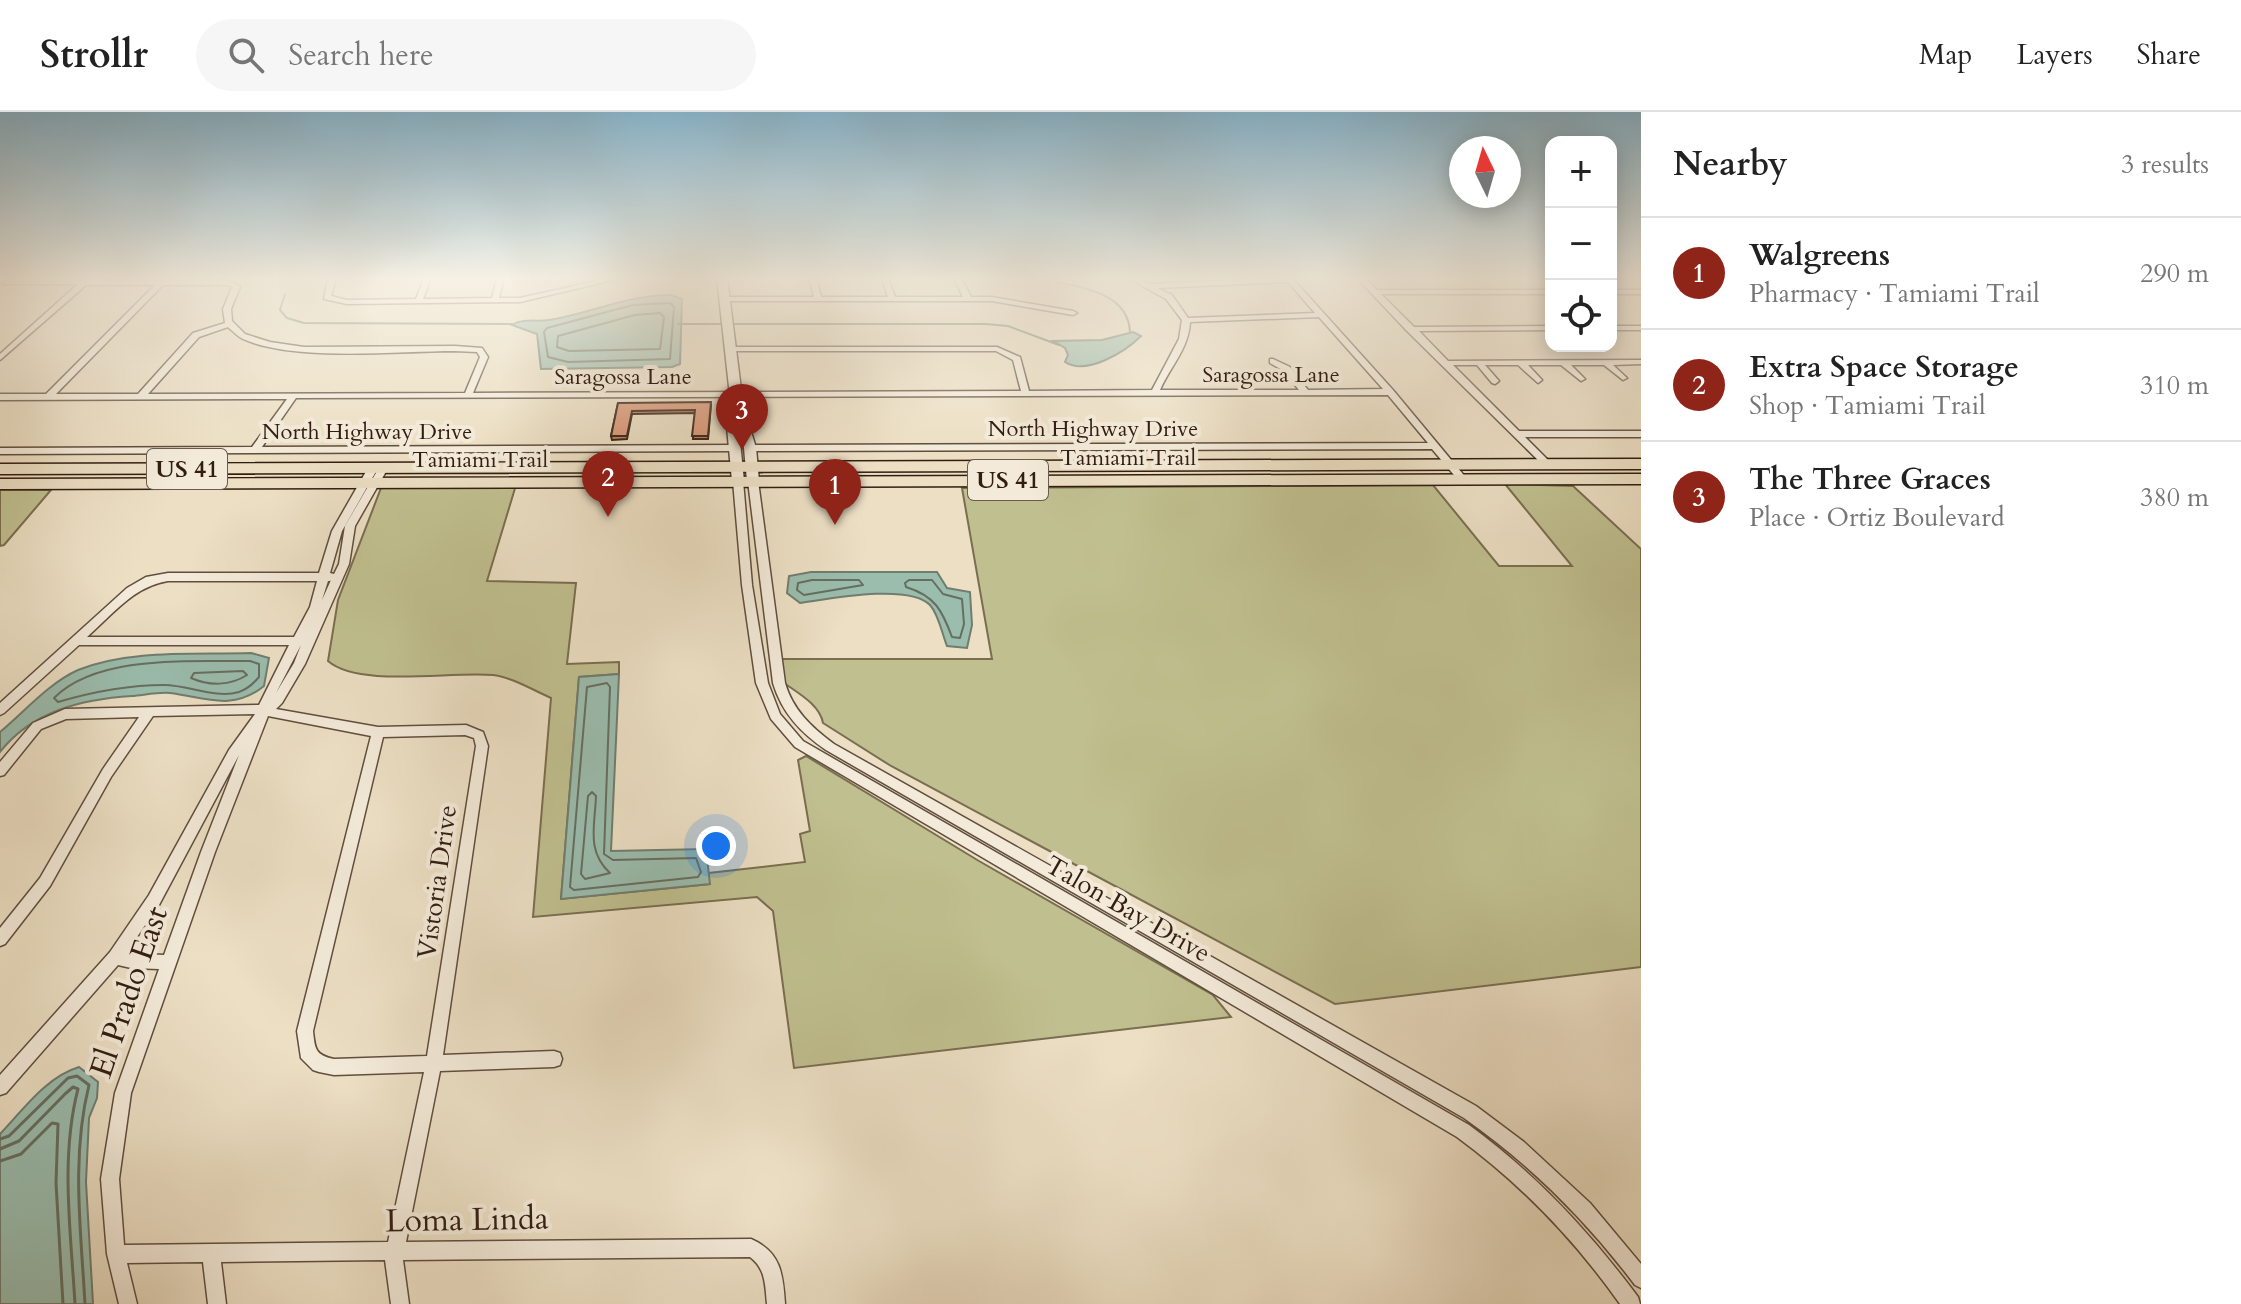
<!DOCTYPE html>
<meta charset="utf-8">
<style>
:root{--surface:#fff;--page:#f6f6f6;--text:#222;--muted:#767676;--line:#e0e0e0;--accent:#8f2418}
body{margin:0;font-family:Cardo,serif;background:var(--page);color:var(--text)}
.controls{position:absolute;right:24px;top:24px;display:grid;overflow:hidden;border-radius:16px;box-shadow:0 4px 20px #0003}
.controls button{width:72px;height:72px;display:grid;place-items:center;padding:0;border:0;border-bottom:2px solid var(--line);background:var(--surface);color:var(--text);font:40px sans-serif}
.compass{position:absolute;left:1449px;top:24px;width:72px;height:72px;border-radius:50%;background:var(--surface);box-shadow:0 4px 20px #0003;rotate:355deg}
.you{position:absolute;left:716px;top:734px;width:28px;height:28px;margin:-20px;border:6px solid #fff;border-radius:50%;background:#1a73e8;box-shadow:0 0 0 12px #1a73e833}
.badge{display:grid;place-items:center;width:52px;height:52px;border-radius:50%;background:var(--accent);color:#fff;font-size:26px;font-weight:700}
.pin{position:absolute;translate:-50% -66px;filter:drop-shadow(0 2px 4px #0008)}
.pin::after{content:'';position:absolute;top:42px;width:28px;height:24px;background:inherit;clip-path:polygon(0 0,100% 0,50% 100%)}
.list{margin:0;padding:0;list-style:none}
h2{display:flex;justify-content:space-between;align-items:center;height:104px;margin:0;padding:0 32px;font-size:34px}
h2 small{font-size:26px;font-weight:400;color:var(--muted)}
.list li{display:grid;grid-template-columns:52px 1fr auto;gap:24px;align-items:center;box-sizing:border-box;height:112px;padding:0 32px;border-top:2px solid var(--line)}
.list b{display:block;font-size:30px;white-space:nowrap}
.list p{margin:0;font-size:26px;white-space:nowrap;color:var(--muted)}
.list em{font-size:26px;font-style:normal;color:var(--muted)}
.icon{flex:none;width:44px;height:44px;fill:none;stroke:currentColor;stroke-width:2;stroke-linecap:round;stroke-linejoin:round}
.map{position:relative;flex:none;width:1641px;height:1192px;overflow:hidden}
header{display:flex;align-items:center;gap:48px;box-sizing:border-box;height:112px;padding:0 40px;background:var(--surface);border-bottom:2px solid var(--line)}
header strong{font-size:38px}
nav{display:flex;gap:44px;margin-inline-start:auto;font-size:28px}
.search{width:560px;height:72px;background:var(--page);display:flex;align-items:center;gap:20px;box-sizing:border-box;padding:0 28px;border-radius:44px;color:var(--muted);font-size:30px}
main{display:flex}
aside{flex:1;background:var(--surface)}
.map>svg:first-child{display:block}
.green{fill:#c0bf8f;stroke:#796e50;stroke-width:2}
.water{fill:#9abdae;stroke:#707d6f;stroke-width:2}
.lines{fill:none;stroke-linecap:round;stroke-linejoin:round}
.shore-far1{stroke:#666e60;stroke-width:2}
.shore{stroke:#666e60;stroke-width:3}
.stream{stroke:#707d6f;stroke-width:2}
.minor-casing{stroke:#604e3e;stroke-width:3}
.tertiary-casing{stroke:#604e3e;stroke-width:3}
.primary-casing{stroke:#321e11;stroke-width:3}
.minor{fill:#f3ead9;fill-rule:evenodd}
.tertiary{fill:#f3ead9;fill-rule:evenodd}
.primary{fill:#ecdfc4;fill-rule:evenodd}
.wall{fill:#bc8166;stroke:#321e11;stroke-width:2}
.building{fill:#db9677;stroke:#321e11;stroke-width:2}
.labels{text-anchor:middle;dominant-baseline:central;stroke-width:8;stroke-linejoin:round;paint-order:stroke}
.far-street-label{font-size:22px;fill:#321e11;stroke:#f3ead9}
.shield{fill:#f3ead9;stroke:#6c5b4d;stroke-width:2}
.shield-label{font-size:24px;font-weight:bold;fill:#321e11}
.street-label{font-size:26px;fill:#321e11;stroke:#f3ead9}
.near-street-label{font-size:32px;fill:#321e11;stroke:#f3ead9}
</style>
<header>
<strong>Strollr</strong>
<div class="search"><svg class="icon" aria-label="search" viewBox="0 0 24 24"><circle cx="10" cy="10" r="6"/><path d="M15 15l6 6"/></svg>Search here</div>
<nav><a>Map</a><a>Layers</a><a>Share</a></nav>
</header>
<main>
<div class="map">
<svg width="1641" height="1192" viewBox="0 0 1641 1192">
<rect width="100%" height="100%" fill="#ecdfc4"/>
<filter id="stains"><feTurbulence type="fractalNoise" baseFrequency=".0025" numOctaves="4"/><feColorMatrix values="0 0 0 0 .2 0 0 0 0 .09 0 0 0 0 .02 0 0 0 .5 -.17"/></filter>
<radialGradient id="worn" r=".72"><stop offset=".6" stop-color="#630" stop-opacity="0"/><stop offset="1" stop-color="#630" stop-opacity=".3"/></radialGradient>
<!-- green -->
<path class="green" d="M1505,372l68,2 68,63v418l-306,37 -444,-238 -68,-43c-3,-18 -25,-30 -39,-40l-3,-24h211l-30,-171 471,-3 66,81h73z
M516,373l-29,96 89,2 -9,81 52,-2v12l-40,3 -18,222 148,-15v-11l96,-11 -5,-28 10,-3 -12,-71 8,-4 173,105 234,134 18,22 -437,51 -21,-157 -16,-14 -224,20 18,-219c-18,-8 -40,-21 -58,-23 -42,-4 -134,13 -165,-14l10,-61 43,-112z
M0,378h51l-47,55 -4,1z"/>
<!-- water -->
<path class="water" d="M671,183l11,4 -2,65 -8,3 -131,2 -4,-35 -25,-9c11,-7 24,-3 37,-5 42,-7 79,-25 122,-25z
M1133,220l8,4c-16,16 -55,40 -76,26l3,-7 -3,-7 -12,-7 49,-1z
M811,460h126l10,16 23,4 2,33 -5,23 -20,-2c-5,-12 -8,-31 -17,-41 -21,-22 -102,-6 -130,-2l-13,-10 2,-17z
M251,541l18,5 -5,28c-32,26 -60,11 -94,7 -12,-1 -26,2 -38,3 -49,3 -100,15 -132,56v-20c24,-20 49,-49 78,-62 52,-21 118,-15 173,-17z
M619,562l-8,177 95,-2 4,35 -149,15 18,-222z
M79,955l19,15 -1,16 -8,20 -3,64 7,122h-93v-170c23,-24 46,-57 79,-67z"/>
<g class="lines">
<!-- shore-far1 -->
<path class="shore-far1" d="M670,191l4,4 -4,52 -102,3 -20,-5 -4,-25 3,-4 86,-23z
M660,201l4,4 -4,32 -91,2 -12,-4 1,-11 77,-21z
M812,468h47l4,5 -59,10 -7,-5 1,-7z
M909,468h23l11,14 19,5 2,25 -4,14 -8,-1c-10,-27 -17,-41 -46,-50l-1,-4z
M250,549l9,3v13c-6,7 -11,12 -20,15 -24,7 -50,-7 -75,-7 -36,0 -72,7 -106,17l-4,-4c44,-44 137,-36 196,-37z
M243,559l4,4c-17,11 -38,11 -56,3l3,-5z
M607,571l3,4 -6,167 9,6 83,-2 5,14 -3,5 -124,13 -4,-3 17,-200z
M592,680l4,4c-1,30 -10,55 14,77l-25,6 -4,-5 7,-78z"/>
<!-- shore -->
<path class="shore" d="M0,1027l9,-3 59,-58 9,-2 12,9c-18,72 -8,146 -4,219
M0,1037l19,-8 46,-47 8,-7 5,2c-18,69 -7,144 -3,215
M0,1049l21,-7 31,-31 6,1 -2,59 7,121"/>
<!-- stream -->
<path class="stream" d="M1033,166c35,8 96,9 97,55
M285,182l-5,16 7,8 17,5 210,1
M678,212h308l22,2 51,19"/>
<!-- minor casing -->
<g class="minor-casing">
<path id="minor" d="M328,166h8l-5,18 16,4 69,-1 8,-21h7l-8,21 69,-1 5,-20h7l-5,20h21l90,-20h12l-102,24 -173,2 -23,-5z
M809,166h7l5,19h67l-6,-19h6l7,19h68l-9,-19h7l10,19h21l81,14 4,2 -4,2 -81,-14h-267l-4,-2 4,-2h89z
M1128,166h8l14,6 142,-6 101,112 74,89 -5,3 -3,-1 -27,-32 -682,2 -5,-3 5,-3 678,-2 -40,-48 -1092,3 -34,49 472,-2 5,3 -5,3 -734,3v-6l252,-1 35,-48 -287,1v-6h46l109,-109h-69l-86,75v-6l78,-70h-74l-1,-2 4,-2 224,1 9,6 -9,22 1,12 13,13 25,8 34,5 151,-1 27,2 6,9 -15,36 548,-2 -8,-31 -17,-9h-268l-1,-2 4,-2h266l23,10 9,34 123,-1 27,-51 3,-19 -16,-21zM1288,170l27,31 -127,5 -16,-23 -15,-7zM163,173h66l3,2 -9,22 2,14 -32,10 -55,61h-82zM1319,205l64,72 -75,1 -18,-23 -17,-8h-3v4l14,8 15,19h-139c10,-23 29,-42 30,-68zM228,215c5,4 9,9 15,12 51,23 155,12 212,12l22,1 3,5 -15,36 -317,1 51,-57z
M1357,166h8l12,12h174v4h-170l33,33 137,-1v4l-132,1 29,30 193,-1v4l-28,1 14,13 -4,2 -19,-15h-33l14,14 -4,2 -20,-16h-33l14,15 -4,3 -20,-18h-33l14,16 -4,3 -3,-1 -15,-18h-24l66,66h122v6h-116l27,27 -2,2h-6l-137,-135z
M1611,178h30v4h-30z
M1611,214h30v4h-30z
M373,353l5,3 -36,63 -12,42 4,1 5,-10 6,-38 35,-60h6l2,2 -33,58 -6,38 -44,100 -23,39 -6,6 102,18 88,-2 17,7 5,14 -45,309 111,-4 6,2 2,6 -2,6 -6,2 -114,4 -34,171 345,-3c30,13 32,35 34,65h-18c-2,-19 -1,-35 -17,-47l-347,3 6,44h-18l-6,-44 -164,2 5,42h-18l-5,-42 -76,1 10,41h-18l-12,-50 -6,-75 14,-86 44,-124 -28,-1 -13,-3 -112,128 -6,2v-20l110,-123 39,-57 80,-145 26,-36 -102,2 -42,61 -61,109 -45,58 -5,2v-18l40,-50 63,-109 36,-52 -73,2 -25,10 -37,46 -4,1v-14l33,-39 32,-14 194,-4 30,-60h-210l-75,68 -4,2v-12l127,-115 19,-11 22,-4h151l13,-42 36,-63zM168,469h149l-7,26 -16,30h-207c25,-22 47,-51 81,-56zM331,469v-1l-9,20 6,-19zM301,533l-7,18 -18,30zM268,604l103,20 -74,295 4,27 12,12 6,2 15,3 90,-3 -36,170 -264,3 -5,-66 12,-86 84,-241zM465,623l9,3 2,8 -49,310 -93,3c-19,-4 -19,-10 -21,-28l70,-294zM239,643l-38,97 -37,103 -38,-2 33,-48z
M738,366l5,3 9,104 16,98 12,31 23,27 666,384c67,49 120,106 169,172l2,7h-20c-46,-65 -99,-120 -163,-167l-662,-390 -24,-28 -15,-36 -14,-98 -9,-104z
M753,366l5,3 27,202c8,27 26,44 49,61l642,362 48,36 66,61 51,61v24l-6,-3c-49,-65 -104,-120 -171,-167l-638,-368c-25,-17 -44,-37 -53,-67l-25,-202z"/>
</g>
<!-- tertiary casing -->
<g class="tertiary-casing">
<path id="tertiary" d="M717,166h10l16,127 13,43 3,33 -6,4 -6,-4 -3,-33 -5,-16 5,49 -6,4 -6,-4 -5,-54 4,-22z"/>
</g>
<!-- primary casing -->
<g class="primary-casing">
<path id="primary" d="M1641,347v10l-1641,5v-10z
M1641,362v10l-1641,5v-10z"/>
</g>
<!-- minor -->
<use href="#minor" class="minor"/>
<!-- tertiary -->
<use href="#tertiary" class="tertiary"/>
<!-- primary -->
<use href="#primary" class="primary"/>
</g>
<!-- wall -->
<path class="wall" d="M618,291l93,2 -3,34h-15l2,-26 -63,1 -5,25 -15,1 -1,-4z"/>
<!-- building -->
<path class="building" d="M711,290l-3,34h-16l3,-26 -63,1 -5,25h-16l7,-33z"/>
<!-- sky -->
<linearGradient id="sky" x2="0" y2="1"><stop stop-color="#89b8d1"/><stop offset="0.5" stop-color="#f6f1e4"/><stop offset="1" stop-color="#f6f1e4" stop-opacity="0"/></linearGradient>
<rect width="1641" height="333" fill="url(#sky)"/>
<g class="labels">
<!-- far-street labels -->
<g class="far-street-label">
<text x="1271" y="263">Saragossa Lane</text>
<text x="623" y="265">Saragossa Lane</text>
<text x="1093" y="317">North Highway Drive</text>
<text x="367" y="320">North Highway Drive</text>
<text x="1128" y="346">Tamiami Trail</text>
<text x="480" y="348">Tamiami Trail</text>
</g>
<!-- shield labels -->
<g class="shield">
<rect x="147" y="337" width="80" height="40" rx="6"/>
<rect x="968" y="348" width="80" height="40" rx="6"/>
</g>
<g class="shield-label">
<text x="187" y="357">US 41</text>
<text x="1008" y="368">US 41</text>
</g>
<!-- street labels -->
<g class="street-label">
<text transform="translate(437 770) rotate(-82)">Vistoria Drive</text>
<text transform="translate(1128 797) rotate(30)">Talon Bay Drive</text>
</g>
<!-- near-street labels -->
<g class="near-street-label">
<text transform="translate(129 880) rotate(-71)">El Prado East</text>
<text transform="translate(467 1108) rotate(-1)">Loma Linda</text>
</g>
</g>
<rect width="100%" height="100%" filter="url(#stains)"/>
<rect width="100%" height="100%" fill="url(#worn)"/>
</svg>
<div class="controls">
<button>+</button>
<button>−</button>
<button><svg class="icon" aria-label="locate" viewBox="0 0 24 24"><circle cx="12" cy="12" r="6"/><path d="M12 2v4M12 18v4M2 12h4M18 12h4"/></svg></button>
</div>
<svg class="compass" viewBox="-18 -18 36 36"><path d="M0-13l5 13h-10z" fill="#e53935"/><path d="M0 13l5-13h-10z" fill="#767676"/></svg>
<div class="you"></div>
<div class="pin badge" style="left:835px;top:413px">1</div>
<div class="pin badge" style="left:608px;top:405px">2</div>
<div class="pin badge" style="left:742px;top:338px">3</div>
</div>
<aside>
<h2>Nearby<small>3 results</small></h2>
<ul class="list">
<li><span class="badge">1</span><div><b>Walgreens</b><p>Pharmacy · Tamiami Trail</p></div><em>290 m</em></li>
<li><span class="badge">2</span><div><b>Extra Space Storage</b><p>Shop · Tamiami Trail</p></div><em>310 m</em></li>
<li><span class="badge">3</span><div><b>The Three Graces</b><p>Place · Ortiz Boulevard</p></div><em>380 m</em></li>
</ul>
</aside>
</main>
